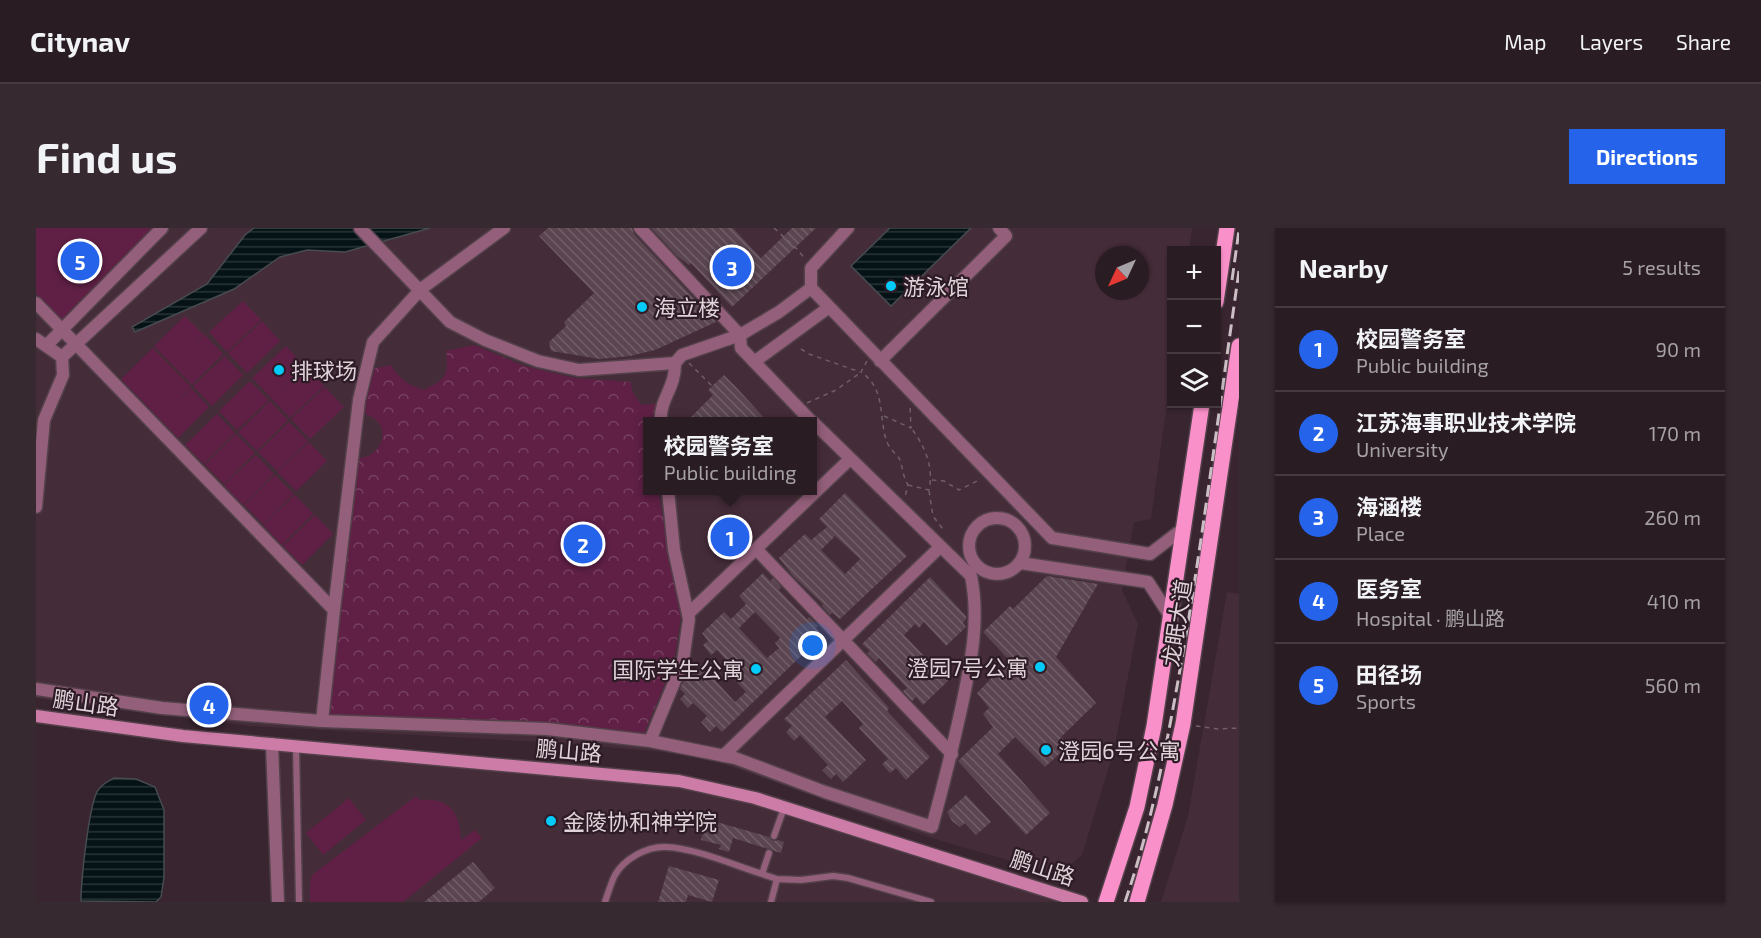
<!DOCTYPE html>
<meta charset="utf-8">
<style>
:root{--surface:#2a1c23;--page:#362930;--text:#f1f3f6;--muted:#a5a1a6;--line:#463a41;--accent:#2563eb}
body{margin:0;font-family:"Exo 2","Noto Sans SC",sans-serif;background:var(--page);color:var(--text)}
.controls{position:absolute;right:18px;top:18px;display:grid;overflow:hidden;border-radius:0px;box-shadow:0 2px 4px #0004}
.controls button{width:54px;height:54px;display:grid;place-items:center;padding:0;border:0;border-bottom:2px solid var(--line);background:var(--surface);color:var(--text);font:30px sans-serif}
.compass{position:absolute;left:1059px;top:18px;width:54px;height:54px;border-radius:50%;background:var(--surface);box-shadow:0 2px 4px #0004;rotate:226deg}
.you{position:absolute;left:777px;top:418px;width:21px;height:21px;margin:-15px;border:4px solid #fff;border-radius:50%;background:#1a73e8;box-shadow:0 0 0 9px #1a73e833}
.badge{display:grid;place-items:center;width:39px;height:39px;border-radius:50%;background:var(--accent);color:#fff;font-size:20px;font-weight:700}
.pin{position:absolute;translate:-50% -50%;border:3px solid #fff;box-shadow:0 2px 6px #0006}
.popup{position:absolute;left:607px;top:189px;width:174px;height:78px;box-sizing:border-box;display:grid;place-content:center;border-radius:0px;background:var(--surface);filter:drop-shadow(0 2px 4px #0005);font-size:20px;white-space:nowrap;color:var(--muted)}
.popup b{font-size:22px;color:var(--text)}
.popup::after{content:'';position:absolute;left:50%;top:100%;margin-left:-12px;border:12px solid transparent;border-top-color:var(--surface)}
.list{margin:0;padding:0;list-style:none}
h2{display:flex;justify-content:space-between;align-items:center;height:78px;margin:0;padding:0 24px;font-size:26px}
h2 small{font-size:20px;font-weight:400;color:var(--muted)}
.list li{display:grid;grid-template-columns:39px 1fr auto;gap:18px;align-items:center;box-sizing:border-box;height:84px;padding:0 24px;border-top:2px solid var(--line)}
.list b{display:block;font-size:22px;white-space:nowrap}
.list p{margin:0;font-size:20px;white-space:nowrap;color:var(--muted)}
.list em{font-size:20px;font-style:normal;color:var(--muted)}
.icon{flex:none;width:33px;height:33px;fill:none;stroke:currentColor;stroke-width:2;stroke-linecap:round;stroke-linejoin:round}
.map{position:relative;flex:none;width:1203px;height:674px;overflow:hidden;border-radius:0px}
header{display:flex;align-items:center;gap:36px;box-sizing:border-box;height:84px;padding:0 30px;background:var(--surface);border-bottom:2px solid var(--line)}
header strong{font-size:28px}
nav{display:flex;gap:33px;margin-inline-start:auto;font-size:21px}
.intro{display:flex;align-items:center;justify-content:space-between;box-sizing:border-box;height:144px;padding:0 36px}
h1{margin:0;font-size:42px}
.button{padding:15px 27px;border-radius:0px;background:var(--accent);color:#fff;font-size:21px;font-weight:700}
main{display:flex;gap:36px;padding:0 36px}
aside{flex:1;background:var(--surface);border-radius:0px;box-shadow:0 2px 4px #0004}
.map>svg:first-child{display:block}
.built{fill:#452c39;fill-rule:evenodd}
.green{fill:#602046}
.forest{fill:url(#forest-crowns)}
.water{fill:url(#water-rules);stroke:#464c50;stroke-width:1.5}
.building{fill:url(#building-back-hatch);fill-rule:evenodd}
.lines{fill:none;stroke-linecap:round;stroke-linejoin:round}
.lane-casing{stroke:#53414a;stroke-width:9}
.street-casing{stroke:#53414a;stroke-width:15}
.secondary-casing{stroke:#53414a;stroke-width:15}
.primary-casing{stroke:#53414a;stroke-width:18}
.path{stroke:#705f68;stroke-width:1.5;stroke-dasharray:4.5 4.5;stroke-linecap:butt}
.lane{stroke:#935f7a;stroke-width:6}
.street{stroke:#935f7a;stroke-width:12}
.secondary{stroke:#cd7ba7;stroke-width:12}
.primary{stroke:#fa90ca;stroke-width:15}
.rail{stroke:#ccbec5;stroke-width:3;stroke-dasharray:12 6;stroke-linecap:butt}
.poi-dot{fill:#03cbf9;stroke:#2d1b25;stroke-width:2}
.labels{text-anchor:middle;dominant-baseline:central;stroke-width:4.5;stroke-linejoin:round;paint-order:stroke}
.poi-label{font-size:22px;fill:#dfd2d8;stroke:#2d1b25;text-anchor:start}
.street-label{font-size:22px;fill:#dfd2d8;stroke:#2d1b25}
</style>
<header>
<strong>Citynav</strong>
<nav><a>Map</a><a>Layers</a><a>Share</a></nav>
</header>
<div class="intro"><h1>Find us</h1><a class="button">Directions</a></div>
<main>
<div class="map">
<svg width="1203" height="674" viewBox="0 0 1203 674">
<defs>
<pattern id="forest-crowns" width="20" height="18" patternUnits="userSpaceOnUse" patternTransform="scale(1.5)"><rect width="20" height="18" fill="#602046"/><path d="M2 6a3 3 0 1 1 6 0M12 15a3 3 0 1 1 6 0" fill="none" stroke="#764060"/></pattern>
<pattern id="water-rules" width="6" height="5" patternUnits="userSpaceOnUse" patternTransform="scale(1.5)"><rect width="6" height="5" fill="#051216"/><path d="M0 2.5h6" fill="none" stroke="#293437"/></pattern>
<pattern id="building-back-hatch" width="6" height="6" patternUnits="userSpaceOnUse" patternTransform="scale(1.5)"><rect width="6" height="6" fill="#5a4550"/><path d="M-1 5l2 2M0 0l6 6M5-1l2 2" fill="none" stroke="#715f68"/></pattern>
</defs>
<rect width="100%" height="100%" fill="#38252f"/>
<!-- built -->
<path class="built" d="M0,0h1156l-3,22h-17l-1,124 -20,145 -17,3 -12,68 16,34 -24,126 -32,105 -23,20 -131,-38 -209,-75 -56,-10 -103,-9 -309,-17 -181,-22 -34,-6zM1068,27h36v36h-36zM612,194h165v68h-165z
M1191,364l12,2v308h-78l27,-86z
M236,516l407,37 403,121h-804z"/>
<!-- green -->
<path class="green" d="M0,0h120l-94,93 -26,-28z
M207,73l18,19 -34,32 -18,-20z
M149,88l19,19 -16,16 17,-16 18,19 -31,31 -38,-39z
M226,93l18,20 -33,32 -19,-20z
M250,118l18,20 -33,32 -19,-20z
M117,120l38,39 -26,26 26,-25 18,19 -31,31 -57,-59z
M189,128l18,19 -31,31 -19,-20z
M269,138l19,20 -34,32 -19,-20z
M214,153l19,19 -32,30 -18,-19z
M289,159l19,20 -34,32 -19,-20z
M234,173l18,19 -31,31 -19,-19z
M181,186l18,19 -31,31 -19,-19z
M253,194l19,19 -31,30 -19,-19z
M200,206l19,19 -31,31 -19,-19z
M273,214l18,19 -31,30 -19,-19z
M220,227l18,19 -31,31 -19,-20z
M239,247l19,19 -31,30 -19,-19z
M259,267l18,19 -31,31 -19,-20z
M279,287l18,19 -31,31 -19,-19z
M380,568l4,4c30,-3 40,13 41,40l14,-10 7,8 -79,64h-93v-19l2,-8z
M313,570l17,22 -43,35 -17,-22z"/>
<!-- forest -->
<path class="forest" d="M438,117l50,21 50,12 57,4 1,9 9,14 15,-1v17l-8,1v68l10,1 23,124 -7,47 -30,71 -203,-14 -113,-3 31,-258c19,0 32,-24 17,-38 -3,-3 -9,-5 -13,-7l9,-44 19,-4c8,14 17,20 33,25 22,-11 25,-14 22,-39z"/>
<!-- water -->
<path class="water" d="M218,0h176l-85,24 -38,-2 -27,7 -46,32 -99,43 -3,-5 75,-43 38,-49z
M854,0h81l-80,78 -40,-40z
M78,550l22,1 19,8 9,23v67l-3,20 -5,5 -75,-1c0,-18 8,-102 18,-112 3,-5 10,-8 15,-11z"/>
<!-- building -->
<path class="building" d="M512,0h84l2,6 82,88 -61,28 -25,6 -30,3 -49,-8 -2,-9 17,-16 -2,-4 30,-29 -55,-57z
M615,0h82l28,30 31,-30h24l-84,79 -41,-44 -2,2 -12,-9z
M688,147l11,11 33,36h-82l27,-27 -5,-5z
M809,265l62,63 -67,63 -8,-6 -2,2 -8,-9 1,-2 -30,-28 -14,-18 26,-24 6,6 16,-13 -8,-8zM799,308l25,23 -15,15 -24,-24z
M727,345l7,8 3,-3 8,9 -2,3 28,29 2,-2 9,9 -2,2 7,7 -101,97 -6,-6 -6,6 -9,-10 6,-6 -14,-13 -5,5 -8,-9 5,-5 -5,-5 5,-12 15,-13 35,38 11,-10 -11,-12 5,-5 -23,-25 -6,5 -8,-10 5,-4 -6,-8 22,-21 7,7 15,-15 -7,-8zM719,384l25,26 -5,5 4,5 -12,10 -28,-30z
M1011,348l51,8 -42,73 40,46 -35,34 8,8 -24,22 -30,-30 -17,17 52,59 -24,22 -68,-74 35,-34 -10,-13 6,-6 -12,-15 32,-33 -26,-28 27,-26 3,3z
M894,349l36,39v3l-3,4 3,4 -20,19 -22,-24 -5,6 -4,-4 -11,11 44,46 -25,24 -7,-8 -4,4 -9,-10 4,-3 -28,-30 -3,4 -9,-9 3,-2 -8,-7z
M810,432l43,48 -2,3 43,46 -24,23 -10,-12 -6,5 -8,-9 6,-5 -29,-31 4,-4 -21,-23 -17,16 41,43 -23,22 -7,-8 -5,5 -9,-9 6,-5 -28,-30 -6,6 -8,-9 6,-6 -8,-7z
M930,567l25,27 -15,13 -11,-12 -5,4 -8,-6 -5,-9z
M670,591l63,18 4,4 5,-1 6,2 -3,11 -48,-15 -4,14 -10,-3 2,-4 -20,-5z
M437,634l22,26 -16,14h-55z
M633,638l50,14 -7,22 -24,-7 -2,7h-28z"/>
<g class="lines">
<!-- lane casing -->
<g class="lane-casing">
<path id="lane" d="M260,519l3,155
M738,608l10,-28
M726,646l15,5 -6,23
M741,651l24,1 32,-4 15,2 83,24
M569,674c3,-9 6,-19 10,-27 9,-16 32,-29 51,-28 28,1 68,18 96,27l7,-21"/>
</g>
<!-- street casing -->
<g class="street-casing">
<path id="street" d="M324,0l90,94 35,18 53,21 41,9 96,-7 7,-8 58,-20 1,13 71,74
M604,0l100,107 39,-23 32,-24v-20l37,-40
M775,60l241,250 98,16 34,-26
M0,75l298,307 -12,111 -160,-13 -126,-19
M0,111l26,18
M10,118l116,-118
M844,133l126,-125 -7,-8
M718,134l74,-54
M625,194c-2,-23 15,-34 14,-59
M0,279l8,-87 19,-45 -1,-18 139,-129
M933 318a28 28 0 1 1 56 0a28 28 0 1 1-56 0Z
M720,321l196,205
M984,335l128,19 22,34
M298,382l25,-210 14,-58 48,-53 83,-61
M652,386l162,-155
M286,493l225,8 103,12 85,17 90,34 107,35c11,-40 21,-81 30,-122 9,-43 18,-85 9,-129l-158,-154
M614,513l33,-80 6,-42 -15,-69 -6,-60
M236,516l6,158
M687,528l217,-209"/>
</g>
<!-- secondary casing -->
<g class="secondary-casing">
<path id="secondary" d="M0,488l147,20 496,45 76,17 327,104"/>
</g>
<!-- primary casing -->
<g class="primary-casing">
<path id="primary" d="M1180,74l11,-74
M1070,674l31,-95 17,-81 48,-322
M1101,674l28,-97 18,-81 56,-378"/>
</g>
<!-- path -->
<path class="path" d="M738,0l24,22 7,9
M765,121l8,5 51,18
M831,133l-6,11c26,18 17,46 26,70 2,6 8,11 12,16 4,8 3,17 9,27l-3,12
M653,135l23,23
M771,175l29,-13 24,-17
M848,188l27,12 -1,-22
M896,252l12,1 15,9 20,-10
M872,257l21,5c5,-23 -4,-44 -18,-62
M893,263l4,25 9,12 -1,2
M1160,498l22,3 21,-1"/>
<!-- lane -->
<use href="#lane" class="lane"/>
<!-- street -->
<use href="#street" class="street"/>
<!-- secondary -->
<use href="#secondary" class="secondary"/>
<!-- primary -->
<use href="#primary" class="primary"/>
<!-- rail -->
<path class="rail" d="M1196,52l7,-50
M1089,674c31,-91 47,-185 63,-279 19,-117 34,-235 51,-352"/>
</g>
<!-- markers -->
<g class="poi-dot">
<circle cx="855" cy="58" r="6"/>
<circle cx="606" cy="79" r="6"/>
<circle cx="243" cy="142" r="6"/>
<circle cx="1004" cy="439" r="6"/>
<circle cx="720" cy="441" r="6"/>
<circle cx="1010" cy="522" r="6"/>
<circle cx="515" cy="593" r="6"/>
</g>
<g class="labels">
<!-- poi labels -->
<g class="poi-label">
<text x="867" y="58">游泳馆</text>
<text x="618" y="79">海立楼</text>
<text x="255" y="142">排球场</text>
<text x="992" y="439" text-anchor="end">澄园7号公寓</text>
<text x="708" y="441" text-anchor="end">国际学生公寓</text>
<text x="1022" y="522">澄园6号公寓</text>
<text x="527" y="593">金陵协和神学院</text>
</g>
<!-- street labels -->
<g class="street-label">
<text transform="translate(1140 395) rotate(-81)">龙眠大道</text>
<text transform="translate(50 474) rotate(8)">鹏山路</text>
<text transform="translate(533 522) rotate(5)">鹏山路</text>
<text transform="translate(1007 639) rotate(18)">鹏山路</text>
</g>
</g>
</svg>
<div class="controls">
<button>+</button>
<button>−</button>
<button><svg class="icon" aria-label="layers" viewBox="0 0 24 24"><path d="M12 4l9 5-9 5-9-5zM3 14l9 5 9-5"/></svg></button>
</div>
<svg class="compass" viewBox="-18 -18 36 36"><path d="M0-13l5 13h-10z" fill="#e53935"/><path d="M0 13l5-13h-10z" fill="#a5a1a6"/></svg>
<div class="you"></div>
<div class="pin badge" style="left:694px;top:309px">1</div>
<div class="popup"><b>校园警务室</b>Public building</div>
<div class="pin badge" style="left:547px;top:316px">2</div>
<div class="pin badge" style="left:696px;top:39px">3</div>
<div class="pin badge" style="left:173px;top:477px">4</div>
<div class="pin badge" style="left:44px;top:33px">5</div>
</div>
<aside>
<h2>Nearby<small>5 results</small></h2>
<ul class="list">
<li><span class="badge">1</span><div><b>校园警务室</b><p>Public building</p></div><em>90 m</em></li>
<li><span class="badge">2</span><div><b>江苏海事职业技术学院</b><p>University</p></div><em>170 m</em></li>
<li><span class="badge">3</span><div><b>海涵楼</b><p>Place</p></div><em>260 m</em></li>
<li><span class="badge">4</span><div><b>医务室</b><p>Hospital · 鹏山路</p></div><em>410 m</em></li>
<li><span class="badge">5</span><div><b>田径场</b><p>Sports</p></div><em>560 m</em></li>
</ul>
</aside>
</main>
